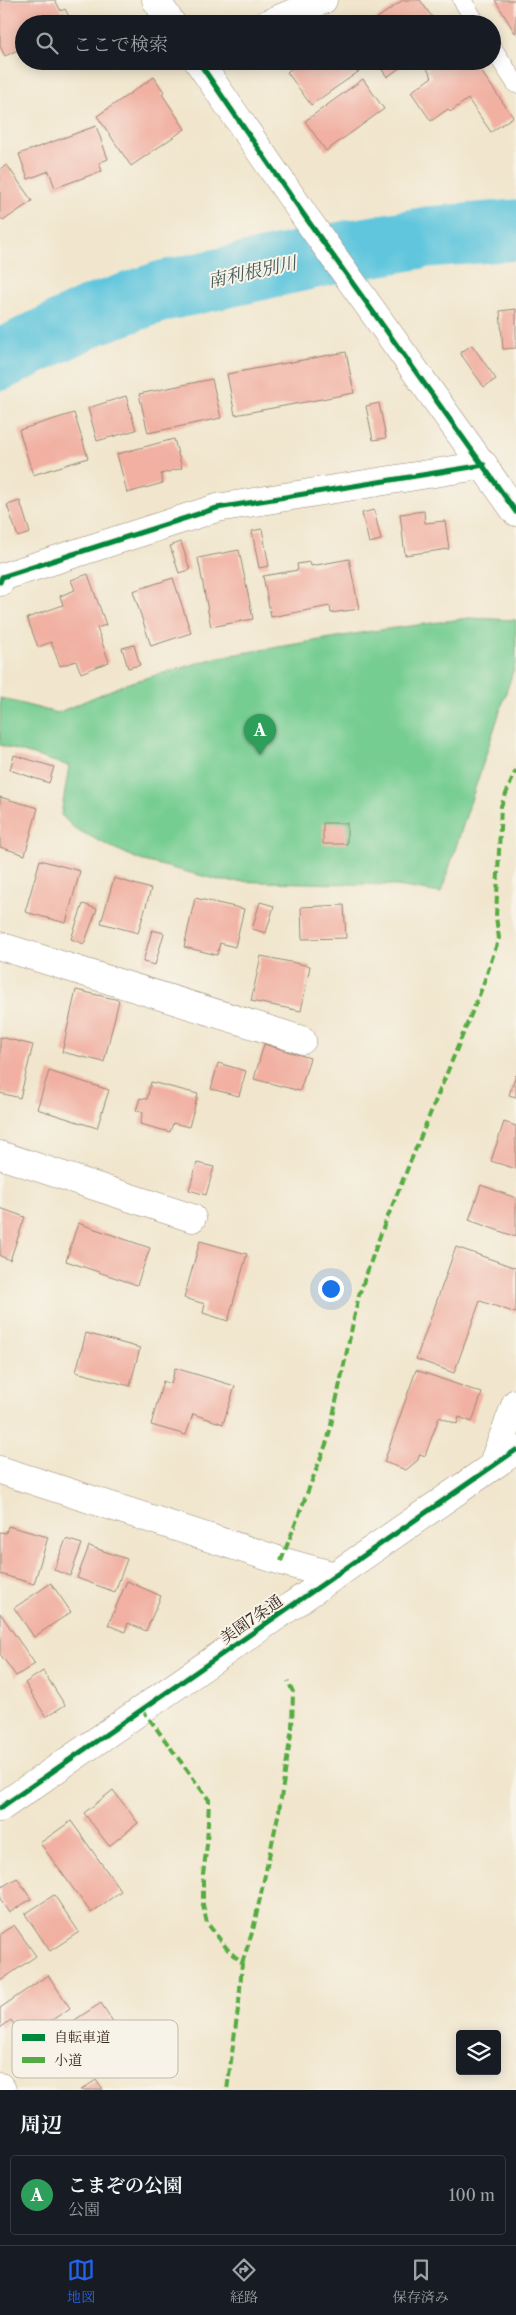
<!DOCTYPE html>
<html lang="ja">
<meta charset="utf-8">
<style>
:root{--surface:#171b24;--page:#242831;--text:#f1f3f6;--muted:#9ea1a6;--line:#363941;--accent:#2563eb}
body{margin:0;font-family:"Libre Caslon Text","Noto Serif JP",serif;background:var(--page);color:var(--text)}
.controls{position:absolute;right:15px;bottom:15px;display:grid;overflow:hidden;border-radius:5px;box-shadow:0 2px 12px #0003}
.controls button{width:45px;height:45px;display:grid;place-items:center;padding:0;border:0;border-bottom:1px solid var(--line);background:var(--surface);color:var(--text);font:25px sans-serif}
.you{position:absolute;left:330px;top:1288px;width:18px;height:18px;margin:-12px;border:4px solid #fff;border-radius:50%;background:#1a73e8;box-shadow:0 0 0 8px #1a73e833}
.badge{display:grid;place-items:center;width:32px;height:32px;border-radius:50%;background:var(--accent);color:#fff;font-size:16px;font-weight:700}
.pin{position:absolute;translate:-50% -41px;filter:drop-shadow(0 1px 2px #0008)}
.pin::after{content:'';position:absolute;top:26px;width:18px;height:15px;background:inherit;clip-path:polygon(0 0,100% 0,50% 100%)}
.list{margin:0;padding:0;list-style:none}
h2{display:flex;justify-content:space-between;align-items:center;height:65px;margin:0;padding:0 20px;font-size:21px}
h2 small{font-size:16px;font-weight:400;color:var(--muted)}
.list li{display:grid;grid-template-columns:32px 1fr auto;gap:15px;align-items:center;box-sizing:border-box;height:80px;margin:0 10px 10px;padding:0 10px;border:1px solid var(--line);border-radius:5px}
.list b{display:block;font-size:19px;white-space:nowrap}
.list p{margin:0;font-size:16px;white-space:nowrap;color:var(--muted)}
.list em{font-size:16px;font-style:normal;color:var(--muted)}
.icon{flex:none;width:28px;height:28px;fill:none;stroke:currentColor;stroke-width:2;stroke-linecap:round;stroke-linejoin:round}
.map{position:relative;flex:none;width:516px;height:2090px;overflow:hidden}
.search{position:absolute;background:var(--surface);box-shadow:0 2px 12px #0003;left:15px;right:15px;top:15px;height:55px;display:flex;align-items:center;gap:12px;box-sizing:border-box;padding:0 18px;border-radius:28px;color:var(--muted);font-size:19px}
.sheet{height:155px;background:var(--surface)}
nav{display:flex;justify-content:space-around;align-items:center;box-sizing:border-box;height:70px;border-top:1px solid var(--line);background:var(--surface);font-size:14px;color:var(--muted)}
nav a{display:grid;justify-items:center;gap:2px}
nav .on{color:var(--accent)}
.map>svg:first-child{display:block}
.green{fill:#76cd92;stroke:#587c58}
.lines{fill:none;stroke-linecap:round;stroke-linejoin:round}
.river{stroke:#60c6dd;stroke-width:61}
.building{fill:#f1b0a2}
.lane-casing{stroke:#968876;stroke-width:19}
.street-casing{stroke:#968876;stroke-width:29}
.secondary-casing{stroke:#968876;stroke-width:29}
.lane{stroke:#fff;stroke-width:18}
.street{stroke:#fff;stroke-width:28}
.secondary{stroke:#fff;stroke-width:28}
.quiet{stroke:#55ab43;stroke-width:4;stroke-dasharray:8 4;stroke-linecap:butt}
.cycleway-casing{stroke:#f7f3e8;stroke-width:8}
.cycleway{stroke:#00873e;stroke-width:5}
.labels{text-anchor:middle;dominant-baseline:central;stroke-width:4;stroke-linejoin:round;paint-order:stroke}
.street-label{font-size:16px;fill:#3b2a1e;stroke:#f7f3e8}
.water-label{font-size:18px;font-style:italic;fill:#465957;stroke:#f7f3e8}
.key{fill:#f7f3e8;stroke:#bfb7ab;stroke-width:1}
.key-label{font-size:14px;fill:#3b2a1e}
</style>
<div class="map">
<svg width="516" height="2090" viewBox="0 0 516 2090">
<rect width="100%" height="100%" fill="#f7f3e8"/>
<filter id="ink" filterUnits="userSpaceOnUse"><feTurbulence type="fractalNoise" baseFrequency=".02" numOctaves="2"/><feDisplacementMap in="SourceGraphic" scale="10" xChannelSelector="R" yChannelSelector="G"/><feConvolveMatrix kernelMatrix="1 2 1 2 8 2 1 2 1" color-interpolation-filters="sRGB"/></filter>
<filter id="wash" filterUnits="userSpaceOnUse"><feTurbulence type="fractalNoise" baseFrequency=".0096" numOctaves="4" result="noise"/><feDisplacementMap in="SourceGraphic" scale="20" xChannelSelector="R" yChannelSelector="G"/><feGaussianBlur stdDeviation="1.12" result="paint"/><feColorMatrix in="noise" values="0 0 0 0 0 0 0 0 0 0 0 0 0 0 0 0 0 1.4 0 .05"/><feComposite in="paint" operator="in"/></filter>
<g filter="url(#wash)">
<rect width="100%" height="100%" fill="#f1e6cd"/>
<!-- green -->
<path class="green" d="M469,618l47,2v42l-75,231 -51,-8 -168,-4 -82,-21 -33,-15 -33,-17 -13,-13 8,-49 -69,-21v-47l57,15 68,-29 94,-27 154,-26z"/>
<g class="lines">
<!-- river -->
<path class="river" d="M0,360l93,-45 70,-24 184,-40 80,-14 89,-7"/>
</g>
<g id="blocks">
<!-- building -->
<path class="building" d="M0,0h55l6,11 4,-2 7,13 -4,2h-44v23l-19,9 -5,-10z
M403,0h17l15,21 -4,3h-62z
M495,0h21v32l-1,1z
M301,61h54l6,9 -50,35 -24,-33z
M376,61h33l-22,16z
M438,61h36l39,56 -22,15 -23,-33 -18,13 -2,-3 -17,12 -20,-29 21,-15 -5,-8z
M154,77l10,15 -2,2 23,35 -54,37 -34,-50z
M363,79l21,30 -58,42 -21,-30z
M96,126l12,33 -9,4 3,8 -47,17 -6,-17 -21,8 -9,-25z
M7,165l25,36 -29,20 -3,-4v-48z
M516,309v39l-13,1 -3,-38z
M472,345l24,34 -12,8 -24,-34z
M346,352l8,41 -119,22 -8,-41z
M212,379l9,39 -73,15 -9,-39z
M126,396l10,34 -39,11 -9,-33z
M379,403l7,35 -13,2 -7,-34z
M74,413l14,45 -55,17 -14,-45z
M174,439l8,29 -21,6 2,9 -36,10 -10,-39z
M20,501l10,32 -12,4 -11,-32z
M374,510l7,30 -12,3 -7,-30z
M424,511l1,12 20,-2 4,28 -44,6 -5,-41z
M262,529l7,37 -10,2 -7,-37z
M181,542l9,28 -11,3 -9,-27z
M239,550l14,69 -42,8 -13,-69z
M349,559l10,50 -28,4 -1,-7 -59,11 -8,-41 35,-6 -1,-6 13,-2 1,4z
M88,574l18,51 -9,3 12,34 -28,11 -5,-12 -16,5 -9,-24 -13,5 -11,-29 36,-13 -3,-9 15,-6 -4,-10z
M173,578l18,55 -40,13 -18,-55z
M134,645l6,20 -12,3 -6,-20z
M14,755l40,12 -5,16 -39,-13z
M0,797l38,11 -13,47 -25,-8z
M323,823h24v21h-24z
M40,860l40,11 -14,52 -41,-11z
M114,878l37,11 -13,44 -37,-10z
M195,898l49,11 -9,38 -15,-4 -3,12 -33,-8z
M260,902l14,4 -8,27 -14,-4z
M83,904l14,5 -13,35 -13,-5z
M344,905l2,33 -44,1 -1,-32z
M152,930l12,3 -9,32 -12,-3z
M261,956l49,10 -9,45 -50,-10z
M76,990l43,10 -15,62 -42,-10z
M0,1037l33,8 -13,53 -20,-5z
M264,1044l46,14 -10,33 -46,-12z
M218,1063l28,8 -7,25 -28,-7z
M49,1071l60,19 -12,38 -60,-19z
M516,1075v22l-7,-2z
M151,1082l47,12 -9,33 -16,-4 -3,9 -30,-8 3,-12 -7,-1 4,-13 7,1z
M504,1122l12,4v43l-25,-8z
M197,1163l17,4 -8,28 -17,-5z
M481,1185l35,13v39l-47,-17z
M0,1208l25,9 -15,43 -10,-4z
M78,1223l72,25 -13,37 -71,-24z
M200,1241l47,13 -19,67 -25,-8 2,-9 -21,-6z
M456,1247l60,21v45l-36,-12 -26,72 -38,-14z
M86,1333l54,15 -10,38 -54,-14z
M175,1368l60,18 -12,38 -30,-10 -7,21 -35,-10 12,-44 8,3z
M416,1370l66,23 -10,29 -13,-5 -2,7 -18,-7 -14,39 -5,-2 -2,6 -12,10 -22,-8z
M8,1526l40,11 -14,47 -34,-10v-42l6,1z
M66,1539l16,5 -12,32 -16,-6z
M89,1546l38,13 -12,33 -38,-14z
M127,1581l34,15 -15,35 -18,-8 -3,9 -17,-7z
M51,1583l20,29 -37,25 -20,-29z
M0,1613l35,51 -19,12 -16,-22z
M43,1671l22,34 -19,12 -21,-34z
M113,1790l25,33 -29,23 -25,-33z
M71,1821l50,70 -30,22 -51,-70z
M17,1878l14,21 -22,14 -9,-14v-11z
M54,1895l25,37 -29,19 -25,-37z
M14,1925l22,31 -36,25v-47z
M48,1975l22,33 -46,31 -13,-19 -11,8v-20z
M101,2003l20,31 -44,30 -21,-32z
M96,2080l7,10h-22z"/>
</g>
</g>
<g filter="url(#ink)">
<use href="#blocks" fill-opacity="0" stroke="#968876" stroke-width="1"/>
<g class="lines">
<!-- lane casing -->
<g class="lane-casing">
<path id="lane" d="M462,0l15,24
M492,47l24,37"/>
</g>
<!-- street casing -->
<g class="street-casing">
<path id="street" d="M267,24l56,-24
M0,582l2,-5 215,-69 267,-43
M0,946l302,94
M0,1155l192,63
M492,1466l24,-63
M0,2087l2,3"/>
</g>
<!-- secondary casing -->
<g class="secondary-casing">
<path id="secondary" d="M156,0l16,24
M198,61l108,157 210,294
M0,1470l281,91 54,15
M0,1808l516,-358"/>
</g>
<!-- lane -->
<use href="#lane" class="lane"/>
<!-- street -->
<use href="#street" class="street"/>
<!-- secondary -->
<use href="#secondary" class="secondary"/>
<!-- quiet -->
<path class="quiet" d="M281,1561l47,-122 31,-144 22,-62 101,-245 17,-50 -3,-21 5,-111 15,-36
M142,1709l67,91 -2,45 -4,29v31l4,18 22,28 13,12 -3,39 -12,88
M242,1963l11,-33 26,-119 13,-83 1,-36 -5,-11"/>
<!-- cycleway casing -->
<g class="cycleway-casing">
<path id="cycleway" d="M198,61l108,157 210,294
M0,582l2,-5 215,-69 267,-43
M0,1808l516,-358"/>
</g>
<!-- cycleway -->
<use href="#cycleway" class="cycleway"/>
</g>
</g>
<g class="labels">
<!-- street labels -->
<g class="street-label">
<text transform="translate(251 1619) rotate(-35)">美園7条通</text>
</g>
<!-- water labels -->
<g class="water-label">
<text transform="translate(252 272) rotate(-12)">南利根別川</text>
</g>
</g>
<!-- legend -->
<rect x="12" y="2020" width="166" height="58" rx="8" class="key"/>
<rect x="22" y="2034" width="23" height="7" fill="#00873e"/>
<rect x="22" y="2057" width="23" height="6" fill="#55ab43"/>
<g class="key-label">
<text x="54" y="2042">自転車道</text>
<text x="54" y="2065">小道</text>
</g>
</svg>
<div class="controls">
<button><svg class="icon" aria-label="layers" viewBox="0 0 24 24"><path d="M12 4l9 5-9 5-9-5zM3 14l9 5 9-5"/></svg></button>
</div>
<div class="you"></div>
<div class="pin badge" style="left:260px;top:755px;background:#2e9e5b">A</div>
<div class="search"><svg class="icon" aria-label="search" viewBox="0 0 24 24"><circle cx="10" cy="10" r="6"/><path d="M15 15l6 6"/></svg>ここで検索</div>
</div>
<section class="sheet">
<h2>周辺<small></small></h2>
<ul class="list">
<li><span class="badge" style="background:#2e9e5b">A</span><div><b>こまぞの公園</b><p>公園</p></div><em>100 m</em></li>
</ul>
</section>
<nav>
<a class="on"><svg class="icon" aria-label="map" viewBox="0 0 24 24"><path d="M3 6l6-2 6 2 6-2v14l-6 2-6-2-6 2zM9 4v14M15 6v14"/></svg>地図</a>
<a><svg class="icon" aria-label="directions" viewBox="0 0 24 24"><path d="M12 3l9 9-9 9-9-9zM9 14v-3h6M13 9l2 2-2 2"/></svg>経路</a>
<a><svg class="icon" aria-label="saved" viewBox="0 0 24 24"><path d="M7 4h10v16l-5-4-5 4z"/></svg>保存済み</a>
</nav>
